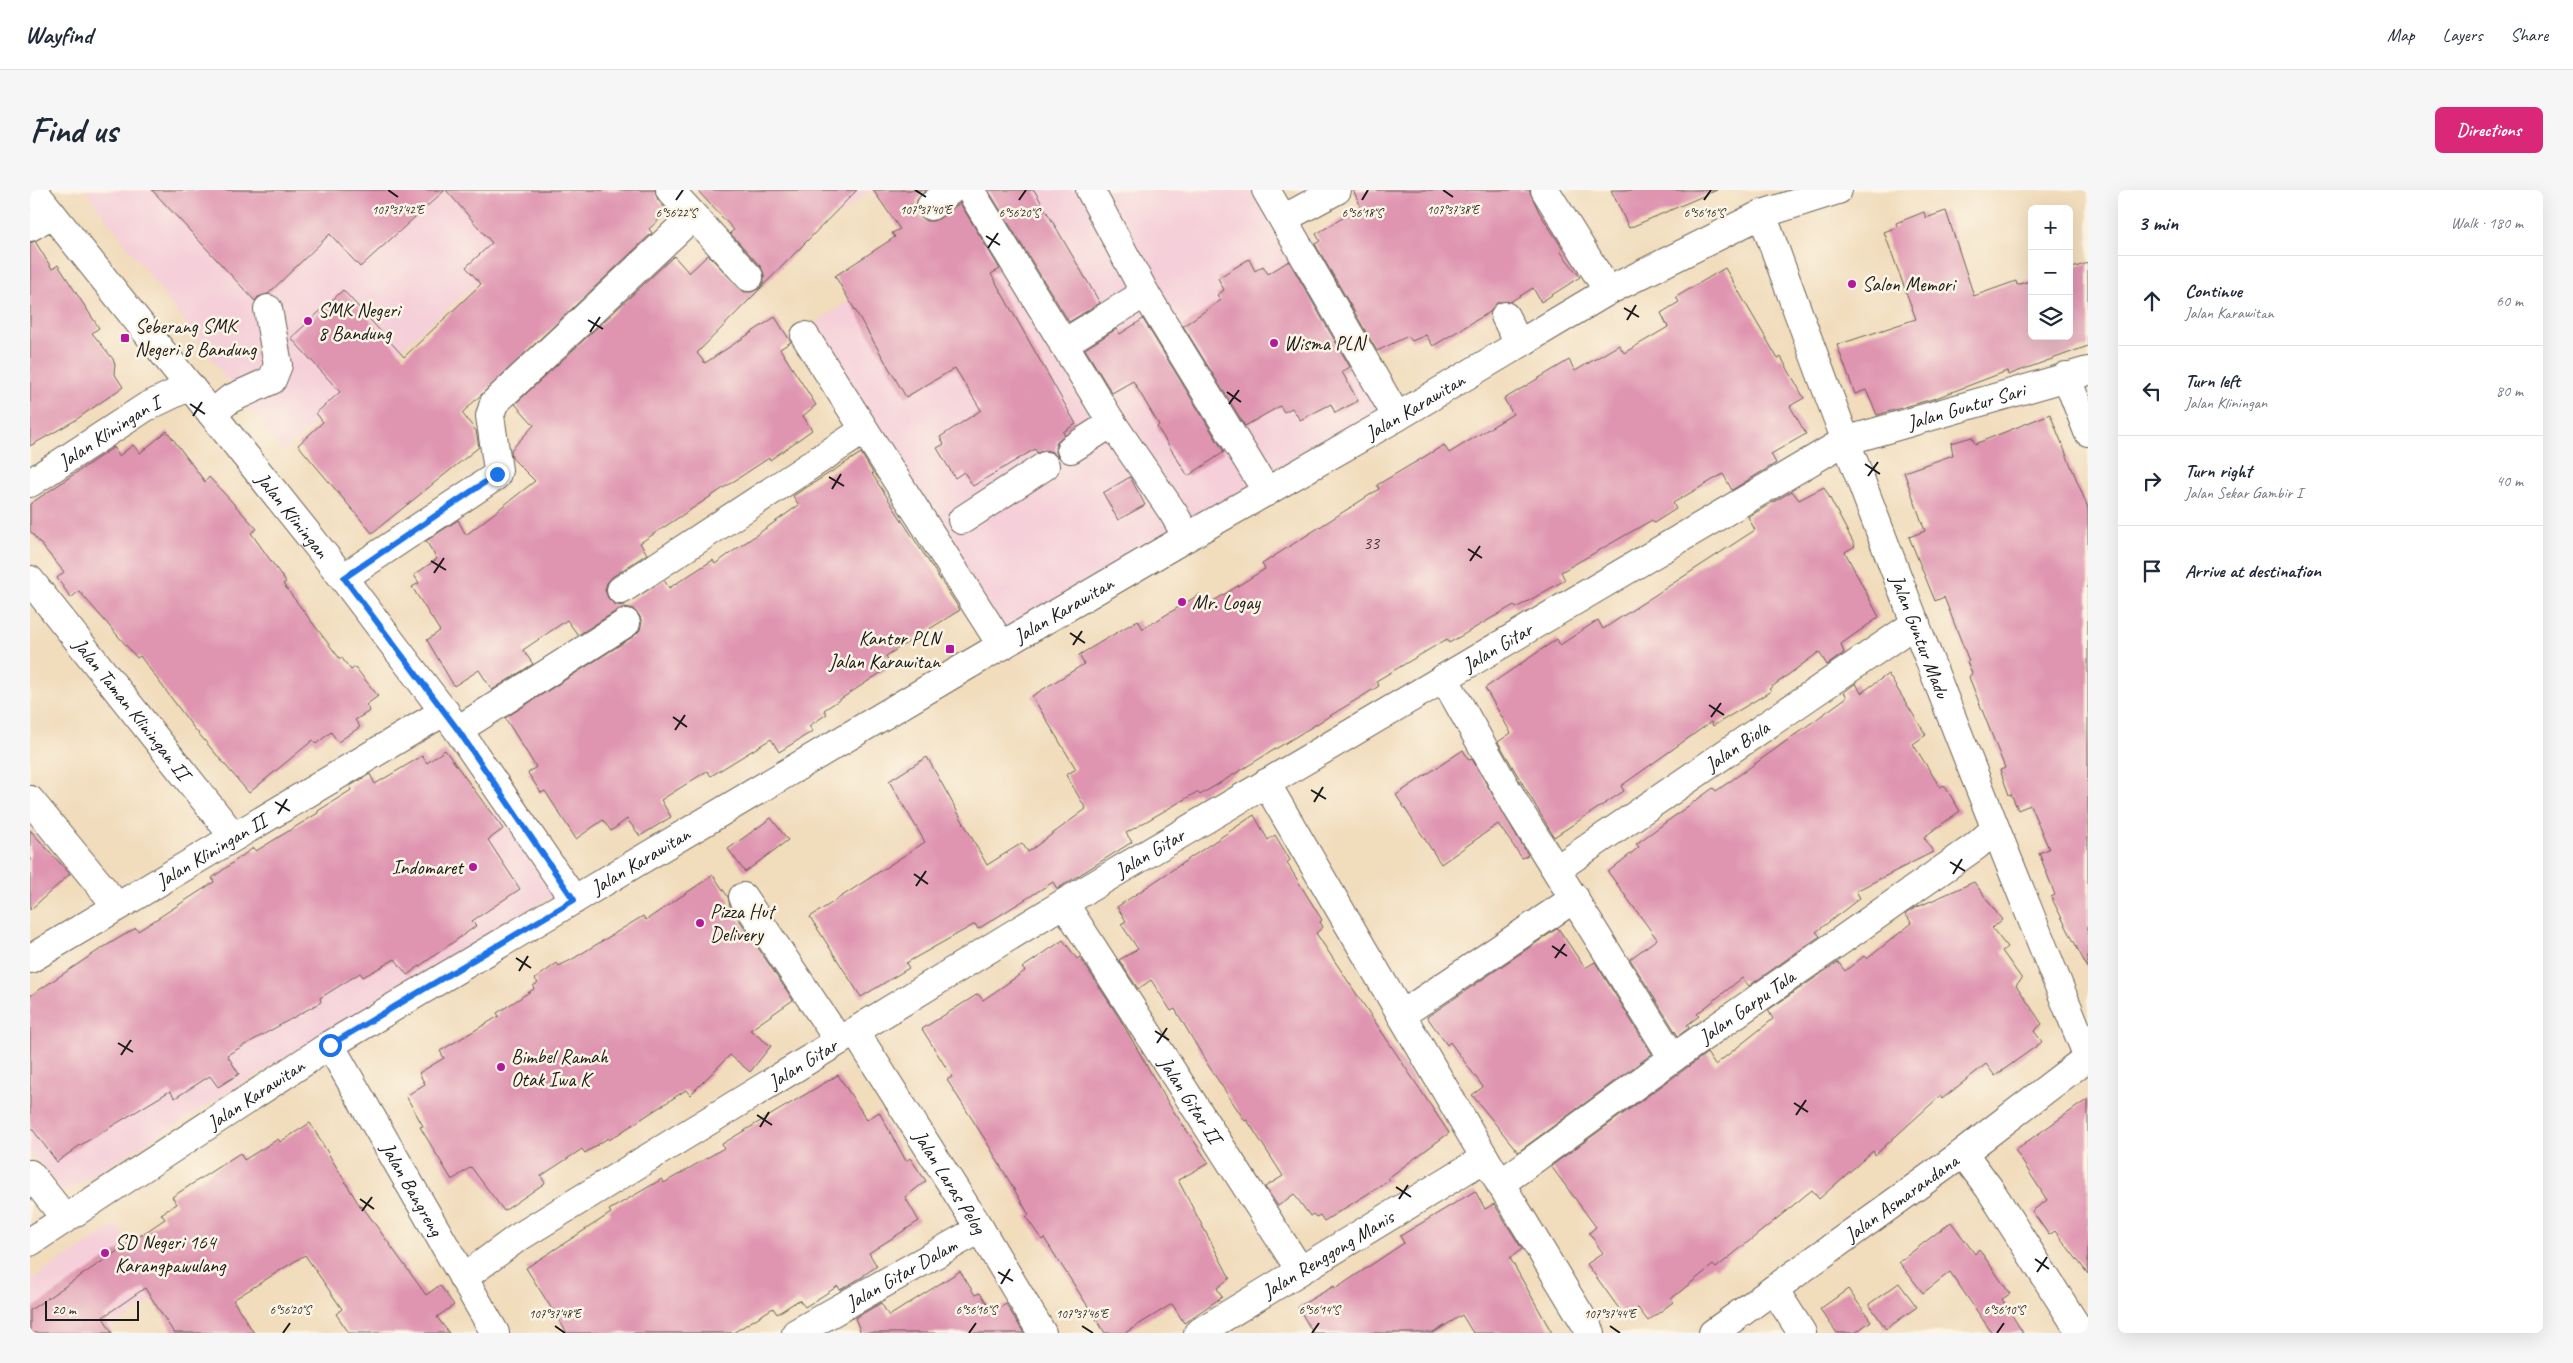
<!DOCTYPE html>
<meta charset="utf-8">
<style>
:root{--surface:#fff;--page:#f6f6f7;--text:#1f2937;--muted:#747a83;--line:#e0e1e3;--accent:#db2777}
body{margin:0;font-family:Caveat,sans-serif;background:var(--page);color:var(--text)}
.controls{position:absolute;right:15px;top:15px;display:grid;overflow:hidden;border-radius:8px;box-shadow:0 5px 20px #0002}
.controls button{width:45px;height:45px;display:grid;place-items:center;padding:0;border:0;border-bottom:1px solid var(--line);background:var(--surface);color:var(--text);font:25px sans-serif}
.scale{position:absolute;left:15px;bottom:12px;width:94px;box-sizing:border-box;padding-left:5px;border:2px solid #1c1c1c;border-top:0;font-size:14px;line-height:18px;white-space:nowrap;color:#1c1c1c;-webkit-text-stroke:4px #fcf5e5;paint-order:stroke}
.stop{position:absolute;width:15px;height:15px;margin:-11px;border:4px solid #1a73e8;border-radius:50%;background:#fff}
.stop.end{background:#1a73e8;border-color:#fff;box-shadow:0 1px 5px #0008}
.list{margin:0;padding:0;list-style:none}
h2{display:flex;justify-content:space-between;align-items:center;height:65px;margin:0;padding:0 20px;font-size:21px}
h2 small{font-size:16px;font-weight:400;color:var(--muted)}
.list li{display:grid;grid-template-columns:32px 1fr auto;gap:15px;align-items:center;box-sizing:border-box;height:90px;padding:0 20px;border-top:1px solid var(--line)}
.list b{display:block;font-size:19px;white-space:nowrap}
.list p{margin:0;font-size:16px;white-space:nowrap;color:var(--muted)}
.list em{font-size:16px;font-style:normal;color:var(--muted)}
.icon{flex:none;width:28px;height:28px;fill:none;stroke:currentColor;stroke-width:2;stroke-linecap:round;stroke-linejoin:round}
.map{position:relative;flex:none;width:2058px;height:1143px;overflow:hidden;border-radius:8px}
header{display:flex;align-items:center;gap:30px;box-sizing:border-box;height:70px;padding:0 25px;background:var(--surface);border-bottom:1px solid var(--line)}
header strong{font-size:24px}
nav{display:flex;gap:28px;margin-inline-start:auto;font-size:18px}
.intro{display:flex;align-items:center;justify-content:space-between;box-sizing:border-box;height:120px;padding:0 30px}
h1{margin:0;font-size:35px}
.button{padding:12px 22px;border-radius:8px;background:var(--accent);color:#fff;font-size:18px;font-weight:700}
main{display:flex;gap:30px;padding:0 30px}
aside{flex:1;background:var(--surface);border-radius:8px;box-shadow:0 5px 20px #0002}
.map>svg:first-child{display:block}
.built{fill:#f5cfd9}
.building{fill:#df94b0}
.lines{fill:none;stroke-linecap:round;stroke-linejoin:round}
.minor-casing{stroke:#675f54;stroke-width:30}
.minor{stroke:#fff;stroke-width:28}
.route{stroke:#1a73e8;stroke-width:6}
.ticks{fill:none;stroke:#1c1c1c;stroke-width:2}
.poi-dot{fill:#b5179e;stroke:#fcf5e5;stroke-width:2}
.labels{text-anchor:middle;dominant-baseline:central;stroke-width:5;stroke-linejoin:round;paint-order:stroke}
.number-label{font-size:18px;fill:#4d3a41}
.poi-label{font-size:20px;fill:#1c1c1c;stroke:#fcf5e5;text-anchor:start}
.street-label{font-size:20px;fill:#1c1c1c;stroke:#fcf5e5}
.ticks-label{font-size:12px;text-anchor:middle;fill:#1c1c1c;stroke:#fcf5e5;stroke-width:5;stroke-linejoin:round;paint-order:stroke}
</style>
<header>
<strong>Wayfind</strong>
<nav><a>Map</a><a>Layers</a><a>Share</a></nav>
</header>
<div class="intro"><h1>Find us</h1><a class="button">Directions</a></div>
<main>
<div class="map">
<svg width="2058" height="1143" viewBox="0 0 2058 1143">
<rect width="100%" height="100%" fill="#fcf5e5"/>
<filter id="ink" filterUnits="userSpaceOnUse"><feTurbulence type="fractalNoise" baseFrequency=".02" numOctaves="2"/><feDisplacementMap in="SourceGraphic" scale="10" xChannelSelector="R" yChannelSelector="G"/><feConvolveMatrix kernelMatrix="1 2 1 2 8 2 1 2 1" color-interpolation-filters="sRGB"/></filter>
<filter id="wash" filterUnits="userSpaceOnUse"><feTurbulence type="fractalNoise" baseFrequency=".0096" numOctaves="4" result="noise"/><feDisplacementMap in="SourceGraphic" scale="20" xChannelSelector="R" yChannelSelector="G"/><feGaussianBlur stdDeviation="1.12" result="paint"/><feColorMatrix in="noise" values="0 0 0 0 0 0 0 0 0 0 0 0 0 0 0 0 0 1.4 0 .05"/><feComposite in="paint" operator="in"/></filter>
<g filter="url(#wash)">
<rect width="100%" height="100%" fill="#f1dcbc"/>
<!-- built -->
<path class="built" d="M55,0h499l-302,262z
M785,0h56l-31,26z
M920,0h332l119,213 -396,227 -194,-303 155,-108z
M467,621l57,84 -491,298 -33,-42v-54z
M87,1035l47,68 -61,40h-73v-52z"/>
<g id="blocks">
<!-- building -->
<path class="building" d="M122,0h293l-85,77 -30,-33 -62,60 -10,3 -3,4z
M416,0h209l3,10 10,11 -19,18 3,4 -190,180 14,18 3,16 -107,86 -74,-88 25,-23 -7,-9 24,-21 -49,-54 52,-48 61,67 77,-73 -15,-17 26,-24z
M667,0h160l-160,163 8,10 70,-46 16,25 -11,7 36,56 -13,11 9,14 -42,30 -1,-2 -129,85 7,11 -35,23 -5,6 -2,7 3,8 6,6 8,2 42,-26 5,8 44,-28 2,4 84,-59 -6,-9 68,-43 12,20 -1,1 88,136 -74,46 5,10 -67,44 3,4 -18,12 4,5 -34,21 -8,-13 -60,37 -4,-5 -46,29 10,17 -31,19 -13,-17 -16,12 -8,-11 -27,19 -31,-48 -4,2 -13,-20 8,-6 -31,-49 129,-82 6,-6 2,-8 -3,-7 -6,-6 -8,-2 -7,3 -40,25 -11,-15 -44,30 10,14 -41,26 -13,-20 -25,16 -27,-46 13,-9 -28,-44 7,-4 -5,-8 23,-16 -11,-18 32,-21 8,15 69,-54 -23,-23 -1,-8 23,-25 -19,-21 159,-148 15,17 19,-18 36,37h8l8,-4 4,-6v-8l-3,-7 -31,-34 4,-3z
M843,0h53l-9,10 -1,8 3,8 7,5h7l7,-3 20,-15 40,66 -9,5 85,150 -13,8 2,3 -8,6 -2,8 3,8 -6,-5 -7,-2 -8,3 -2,-4 -62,37 -9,-14 -9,6 -18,-30 7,-4 -4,-7 41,-27 -26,-42 -49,29 -71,-121 60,-39 -3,-4 8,-4z
M958,0h46l66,113 -31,19z
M1323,0h176l10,22 24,37 -3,2 20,26 -39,25 -8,-14 -23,14h-12l-8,10 -57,34 -7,-11 -14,6 -4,-5 -31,15 -62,-107 5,-3 -4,-7 45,-27z
M1581,0h106l-88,38z
M1916,21l28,85 42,-15 1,4 15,-5v56h37v-67l19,-6v83l-80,29 -1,-4 -71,27 -59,17 -11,-25 -11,4 -18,-49 79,-26 -32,-87 13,-5 -1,-4 28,-11 2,6z
M5,51l17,28 6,-4 41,63 -7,5 21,26 2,6 -1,8 9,14 -49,34 -44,25v-203z
M1219,69l6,12 8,-5 5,8 21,-13 61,106 -8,5 16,29 -23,12 -4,-9 -31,16 -8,-12 -8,4 -4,-6 -35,20 -62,-100 38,-26 -4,-5 7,-5 -6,-12z
M1695,78l53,91 3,-2 23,41 -14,8 16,28 -35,20 5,9 -44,27 -9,-16 -50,29 3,6 -22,14 -2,-3 -91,52 4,8 -49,28 -2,-3 -65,38 -2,-4 -71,42 3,5 -179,109 -3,-3 -71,41 6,9 -75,47 -4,-7 -75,47 -3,-5 -69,39 3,5 -48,29 -51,-80 115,-75 -36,-61 38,-24 60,108 35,-22 6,9 58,-43 -20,-34 10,-6 -44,-73 52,-32 -5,-9 59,-35 5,9 57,-35 7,11 58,-36 -3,-5 117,-75 -2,-4 67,-40 5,8 64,-39 -9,-15 65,-39 6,11 44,-26 5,8 44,-26 -7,-14 18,-11 -3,-5z
M1113,129l81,133 -36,24 -31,-49 2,-2 -26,-44 -21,12 -27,-44 31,-20 4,5z
M2020,224l38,94v461l-37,-72 4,-2 -16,-42 10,-4 -19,-44 -12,5 -7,-16 -2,1 -9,-25 5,-2 -36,-91 3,-4 -5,-11 2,-1 -25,-64 -9,4 -26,-64 16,-6 -21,-59 49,-17 -2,-12 21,-6 3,7z
M137,241l38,51 4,-5 48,52 -6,4 35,49 -3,2 57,75 1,-2 10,13 4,-3 23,29 -12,9 4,6 -15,9 5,7 -22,15 -7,-10 -15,12 -3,-4 -64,53 -56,-66 -53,-71 -3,2 -58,-67 -8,7 -14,-20 7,-6 -34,-41v-27l84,-57 5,9 14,-11 7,8z
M1100,287l15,28 -27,15 -15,-27z
M1794,297l31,59 -10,6 34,65 -38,27 3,9 -17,12 -8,-13 -50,37 2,2 -58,35 -2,-4 -90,64 3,5 -70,46 -56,-95 13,-9 -26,-45 72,-49 3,6 38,-25 5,9 152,-99 -7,-13 44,-26 7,9z
M1858,484l38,61 -13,9 27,43 4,-2 16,26 -36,26 9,15 -77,39 4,7 -44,34 4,4 -71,50 -7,-8 -45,36 2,2 -12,9 2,3 -11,8 -48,-77 27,-20 -49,-67 31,-25 -3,-3 77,-56 3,3 29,-20 102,-74 -3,-5 12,-9 5,10z
M415,560l58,79 -15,11 32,49 -48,32 4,5 -69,49 -12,-16 -32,18 -3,-4 -40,25 1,4 -94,53 12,19 -21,13 -8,-11 -35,22 -5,-7 -91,55 -22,16 -27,-36v-130l69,-46 37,-22 2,3 76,-49 -2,-4 41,-30 3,3 62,-38v-2l33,-21 -1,-4 20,-12 5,10 47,-28 5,7z
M1433,560l6,10 3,-1 56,96 -6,3 -24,-34 -57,40 -45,-69z
M1224,625l14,25 7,-5 15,25 -3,3 35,57 -2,2 3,5 -7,6 133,200 -61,45 2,2 -66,41 -4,-6 -4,2 -3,-3 -3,2 -16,-22 -16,12 -13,-19 18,-11 -36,-56 -2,1 -37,-56 -33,-56 -4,2 -20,-31 -13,9 -19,-29 19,-11 -17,-25 5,-3 -9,-14z
M741,628l17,22 -43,32 -17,-23z
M0,640l40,44 -40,36z
M683,685l15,22 2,9 63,94 -43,30 21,16 -21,26 -20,-17 -40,40 -4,-5 -77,50 -1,-2 -23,15 -3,-4 -41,27 4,7 -41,28 -33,-44 -19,13 -32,-53 3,-1 -17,-30 19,-12 -6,-11 25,-15 -4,-7 59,-35 -2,-3 37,-24 -1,-3 5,-3 -3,-4 22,-16 2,3 12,-6 72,-44 3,4z
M1944,692l28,38 -10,8 15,19 -5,4 20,28 -6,6 26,39 -8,7 8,11 -47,34 -9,-12 -44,35 -2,-3 -65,59 -2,-4 -54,48 -7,-9 -96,78 -3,-3 -42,34 2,3 -25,19 -10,-13 -13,9 -38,-53 16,-11 -14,-20 7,-6 -45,-61 156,-113 8,12 58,-46 -5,-9 70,-48 7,9 19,-15 3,3 45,-36 -7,-9 10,-6z
M1528,738l27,40 10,-6 57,92 -134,98 -46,-57 11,-8 -33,-45 -3,3 -20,-28z
M1033,750l14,19 3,-2 40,62 50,87 39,57 -31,17 52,98 -13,10 5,9 -38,26 -12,-19 -47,29h-20l-61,-95 -2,2 -16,-23 3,-2 -43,-74 -39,-61 5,-3 -30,-48 56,-35 5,6 42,-29 -3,-3z
M808,885l29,45 12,-8 27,49 4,-3 16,23 -21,16 14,24 -50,32 8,13 -13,9v1l-24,14 -2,-4 -33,21 -6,-7 -22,14 -4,-6 -40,25h-166l-41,-65 85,-55 -2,-3 53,-31 2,4 60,-35 -2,-4z
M2058,909v175l-33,-43 -6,4 -17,-24 15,-11 -32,-50z
M280,933l51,85 1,-2 64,89 14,-10 14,20 -17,12 12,16h-100l-13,-19 6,-5 -37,-54 -72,45 21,33h-80l-29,-45 -42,29 9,16h-82v-23l135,-91 -4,-5 16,-10 -5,-7 68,-44 4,7 34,-21 2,3z
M1445,1001l10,18 9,-5 28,45 -12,9 42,75h-79l-11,-18 -29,18h-120l-15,-26 36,-21 1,3 69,-46 -4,-7z
M1921,1032l24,32 4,-5 31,45 -8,5 21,34h-31l-42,-61 -27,21 -24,-31z
M930,1081l15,24 5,-2 13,19 13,-8 18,29h-163l-6,-15 26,-15 8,13z
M1869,1093l18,24 -31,22 -17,-25z
M1818,1099l23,32 -16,12h-18l-17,-24z"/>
</g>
</g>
<g filter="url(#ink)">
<use href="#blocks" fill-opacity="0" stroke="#675f54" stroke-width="1"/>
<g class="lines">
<!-- minor casing -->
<g class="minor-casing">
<g id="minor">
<path id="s1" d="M3,0l310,388 115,152 116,170"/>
<path d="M640,0l79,87"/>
<path d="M940,0l142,233 62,91 13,23"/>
<path d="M1060,0l55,103 122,199"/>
<path d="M1236,0l131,227"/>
<path d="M1515,0l63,101"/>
<path d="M901,16l20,-16"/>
<path id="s2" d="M1732,24c103,283 211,564 326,843"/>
<path d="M1253,29l54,-29"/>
<path d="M0,37l22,-13"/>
<path d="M1475,126l14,28"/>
<path d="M775,146l197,310"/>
<path d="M1033,154l82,-51"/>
<path d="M2036,186l22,56"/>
<path d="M182,224l18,-15 42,-19 6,-15 -10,-56"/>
<path d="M1041,259l41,-26"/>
<path id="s3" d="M0,293l116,-76 44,-21"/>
<path d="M932,330l83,-54"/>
<path d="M313,388l153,-102 2,-6 -8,-54 4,-13 198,-186"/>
<path id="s4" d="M0,390l204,257"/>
<path d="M591,400l243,-160"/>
<path d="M1414,488l74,131 155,249"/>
<path d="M428,540l168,-107"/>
<path d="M1236,593l219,375 106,175"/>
<path d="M0,610l87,106"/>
<path id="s5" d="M1527,679l359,-246"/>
<path d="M713,707l96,144"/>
<path id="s6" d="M1034,713l236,367"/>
<path id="s7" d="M0,769l415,-248"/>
<path d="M1371,825l174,-117"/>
<path id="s8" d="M826,843l124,196 62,104"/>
<path id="s9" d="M300,855l165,288"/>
<path d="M1933,963l26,35 92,145"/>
<path d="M0,984l35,44"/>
<path id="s10" d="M1470,994l173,-126 303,-212 18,-16"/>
<path id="s11" d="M0,1052l300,-197 635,-378 222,-130 210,-120 211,-126 154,-77 76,-24"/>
<path id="s12" d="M433,1088l53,-39 548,-336 781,-462 243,-70"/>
<path d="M1744,1099l28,44"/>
<path id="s13" d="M766,1143l184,-104"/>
<path id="s14" d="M1168,1143l287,-175"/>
<path id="s15" d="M1683,1143l250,-180 125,-96"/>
</g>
</g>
<!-- minor -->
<use href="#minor" class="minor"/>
</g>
</g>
<g class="lines" filter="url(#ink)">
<!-- route -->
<path class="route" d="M300,855l244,-145 -116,-170 -114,-152 153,-104"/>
</g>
<!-- ticks -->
<path class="ticks" d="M358,0l10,7M885,0l11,7M1413,0l10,7M646,10l7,-10M989,10l7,-10M1332,10l6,-10M1674,10l7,-10M956,46l14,9M958,58l10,-15M1594,118l15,9M558,130l15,9M1597,130l9,-15M560,142l10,-15M1197,202l14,10M160,214l15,10M1199,214l10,-14M163,226l9,-14M1835,274l15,10M1838,286l10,-14M799,287l15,9M802,299l9,-15M1438,359l14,9M401,371l15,9M1440,371l10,-15M404,383l10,-15M1040,443l15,10M1043,455l9,-14M1679,515l15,10M643,527l14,10M1681,527l10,-14M645,540l10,-15M1281,600l15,9M245,612l15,9M1284,612l9,-15M248,624l9,-15M1920,672l15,9M884,684l14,10M1923,684l9,-15M886,696l10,-15M1522,756l15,10M486,768l15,10M1525,768l10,-14M489,781l9,-15M1125,841l14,9M88,853l15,9M1127,853l10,-15M91,865l10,-15M1764,913l14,9M727,925l15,10M1766,925l10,-15M730,937l9,-15M1366,997l15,10M330,1009l14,10M1369,1009l9,-14M332,1021l10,-14M2005,1069l14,10M968,1082l15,9M2007,1082l10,-15M971,1094l9,-15M525,1136l10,7M1052,1136l11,7M1580,1136l10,7M253,1143l7,-10M939,1143l7,-10M1282,1143l7,-10M1967,1143l7,-10"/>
<!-- markers -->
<g class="poi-dot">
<circle cx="1822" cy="94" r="5"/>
<circle cx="278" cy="131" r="5"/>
<rect x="90" y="143" width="10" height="10" rx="2.5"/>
<circle cx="1244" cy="153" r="5"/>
<circle cx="1152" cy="412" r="5"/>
<rect x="915" y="454" width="10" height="10" rx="2.5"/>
<circle cx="443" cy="677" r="5"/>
<circle cx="670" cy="733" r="5"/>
<circle cx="471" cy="877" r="5"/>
<circle cx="75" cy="1063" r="5"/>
</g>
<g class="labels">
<!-- number labels -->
<g class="number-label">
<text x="1341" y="353">33</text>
</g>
<!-- poi labels -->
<g class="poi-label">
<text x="1832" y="94">Salon Memori</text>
<text x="288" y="120">SMK Negeri<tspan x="288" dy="23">8 Bandung</tspan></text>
<text x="105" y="136">Seberang SMK<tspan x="105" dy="23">Negeri 8 Bandung</tspan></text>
<text x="1254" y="153">Wisma PLN</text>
<text x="1162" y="412">Mr. Logay</text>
<text x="910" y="448" text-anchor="end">Kantor PLN<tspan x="910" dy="23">Jalan Karawitan</tspan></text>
<text x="433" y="677" text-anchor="end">Indomaret</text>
<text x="680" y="721">Pizza Hut<tspan x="680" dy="23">Delivery</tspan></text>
<text x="481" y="866">Bimbel Ramah<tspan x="481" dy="23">Otak Iwa K</tspan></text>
<text x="85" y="1052">SD Negeri 164<tspan x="85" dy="23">Karangpawulang</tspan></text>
</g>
<!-- street labels -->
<g class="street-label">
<text stroke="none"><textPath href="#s11" startOffset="1618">Jalan Karawitan</textPath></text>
<text stroke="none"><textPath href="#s12" startOffset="1742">Jalan Guntur Sari</textPath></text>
<text stroke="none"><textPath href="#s3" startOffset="94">Jalan Kliningan I</textPath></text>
<text stroke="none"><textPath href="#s1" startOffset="416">Jalan Kliningan</textPath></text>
<text stroke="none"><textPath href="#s11" startOffset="1212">Jalan Karawitan</textPath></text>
<text stroke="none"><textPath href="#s2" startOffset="451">Jalan Guntur Madu</textPath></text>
<text stroke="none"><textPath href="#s12" startOffset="1212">Jalan Gitar</textPath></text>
<text stroke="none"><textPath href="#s4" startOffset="164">Jalan Taman Kliningan II</textPath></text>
<text stroke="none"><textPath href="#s5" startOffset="218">Jalan Biola</textPath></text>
<text stroke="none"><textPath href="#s7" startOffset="211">Jalan Kliningan II</textPath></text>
<text stroke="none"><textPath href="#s12" startOffset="808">Jalan Gitar</textPath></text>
<text stroke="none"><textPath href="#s11" startOffset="720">Jalan Karawitan</textPath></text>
<text stroke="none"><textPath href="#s10" startOffset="304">Jalan Garpu Tala</textPath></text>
<text stroke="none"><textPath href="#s12" startOffset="402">Jalan Gitar</textPath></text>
<text stroke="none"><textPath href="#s11" startOffset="270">Jalan Karawitan</textPath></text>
<text stroke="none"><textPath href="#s6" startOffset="234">Jalan Gitar II</textPath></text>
<text stroke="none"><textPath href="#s8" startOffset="176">Jalan Laras Pelog</textPath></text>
<text stroke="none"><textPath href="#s9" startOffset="166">Jalan Bangreng</textPath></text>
<text stroke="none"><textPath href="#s15" startOffset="232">Jalan Asmarandana</textPath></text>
<text stroke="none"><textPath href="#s14" startOffset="152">Jalan Renggong Manis</textPath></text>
<text stroke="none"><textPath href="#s13" startOffset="121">Jalan Gitar Dalam</textPath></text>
</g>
</g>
<g class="ticks-label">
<text x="368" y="24">107°37'42"E</text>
<text x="1423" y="24">107°37'38"E</text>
<text x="896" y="24">107°37'40"E</text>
<text x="646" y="27">6°56'22"S</text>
<text x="989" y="27">6°56'20"S</text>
<text x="1332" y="27">6°56'18"S</text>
<text x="1674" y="27">6°56'16"S</text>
<text x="260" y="1124">6°56'20"S</text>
<text x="946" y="1124">6°56'16"S</text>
<text x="1289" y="1124">6°56'14"S</text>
<text x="1974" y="1124">6°56'10"S</text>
<text x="525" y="1128">107°37'48"E</text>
<text x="1052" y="1128">107°37'46"E</text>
<text x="1580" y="1128">107°37'44"E</text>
</g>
</svg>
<div class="controls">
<button>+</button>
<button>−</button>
<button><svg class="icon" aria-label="layers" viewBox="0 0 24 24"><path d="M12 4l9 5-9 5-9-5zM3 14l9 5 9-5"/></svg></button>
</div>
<div class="scale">20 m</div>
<div class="stop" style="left:300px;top:855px"></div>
<div class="stop end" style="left:467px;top:284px"></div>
</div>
<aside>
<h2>3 min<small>Walk · 180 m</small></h2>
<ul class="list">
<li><svg class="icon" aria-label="ahead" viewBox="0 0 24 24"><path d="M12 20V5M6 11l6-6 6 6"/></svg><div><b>Continue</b><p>Jalan Karawitan</p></div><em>60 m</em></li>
<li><svg class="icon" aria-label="left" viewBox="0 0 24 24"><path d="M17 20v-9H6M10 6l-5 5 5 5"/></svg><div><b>Turn left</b><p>Jalan Kliningan</p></div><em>80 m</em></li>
<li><svg class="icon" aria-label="right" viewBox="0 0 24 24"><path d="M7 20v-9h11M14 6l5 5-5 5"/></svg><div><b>Turn right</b><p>Jalan Sekar Gambir I</p></div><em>40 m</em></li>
<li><svg class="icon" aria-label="arrive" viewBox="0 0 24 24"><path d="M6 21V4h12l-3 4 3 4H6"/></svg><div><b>Arrive at destination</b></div></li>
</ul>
</aside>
</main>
